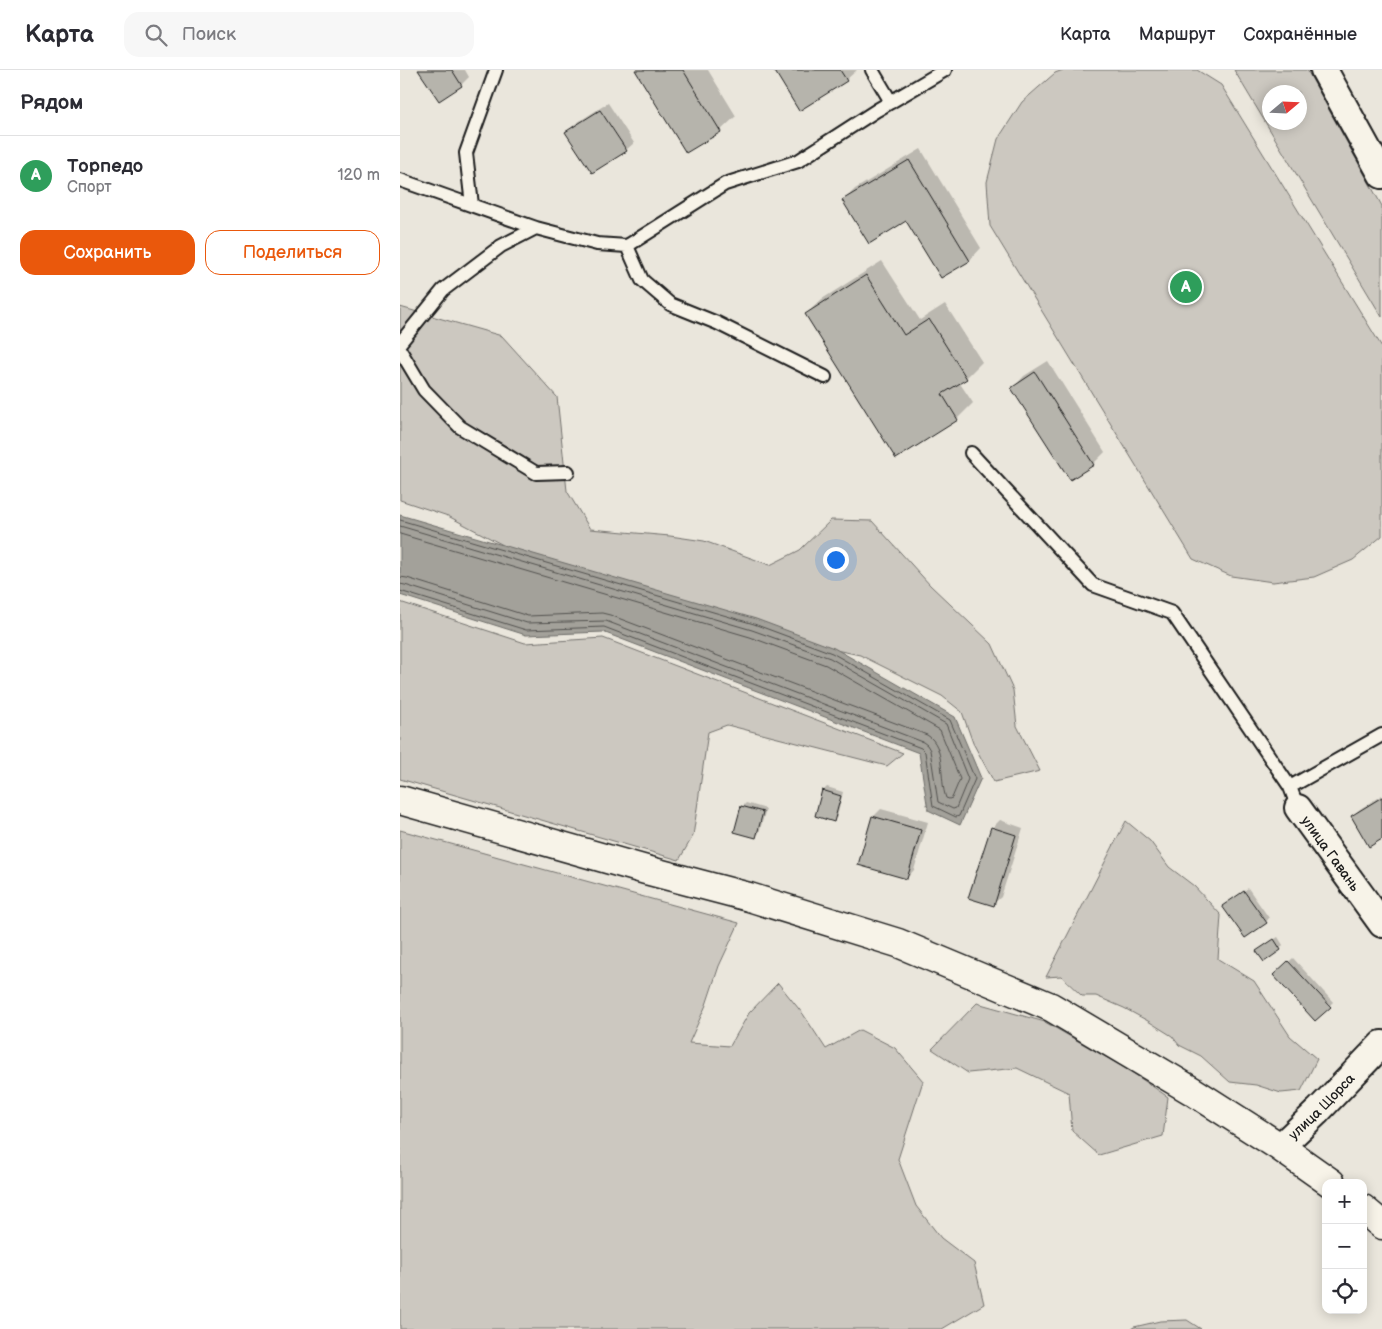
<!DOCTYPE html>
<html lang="ru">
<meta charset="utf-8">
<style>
:root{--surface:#fff;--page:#f7f7f7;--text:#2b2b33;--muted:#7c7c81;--line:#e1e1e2;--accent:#ea580c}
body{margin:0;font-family:"Balsamiq Sans",sans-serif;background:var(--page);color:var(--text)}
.controls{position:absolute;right:15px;bottom:15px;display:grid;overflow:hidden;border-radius:10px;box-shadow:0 2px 12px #0003}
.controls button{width:45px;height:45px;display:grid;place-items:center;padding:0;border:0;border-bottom:1px solid var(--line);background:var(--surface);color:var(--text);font:25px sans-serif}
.compass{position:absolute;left:862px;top:15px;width:45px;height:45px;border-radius:50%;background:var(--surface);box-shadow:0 2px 12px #0003;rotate:71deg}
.you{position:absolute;left:435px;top:489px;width:18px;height:18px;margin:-12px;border:4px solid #fff;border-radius:50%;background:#1a73e8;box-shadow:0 0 0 8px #1a73e833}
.badge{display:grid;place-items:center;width:32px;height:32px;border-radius:50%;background:var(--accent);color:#fff;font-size:16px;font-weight:700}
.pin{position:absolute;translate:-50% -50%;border:2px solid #fff;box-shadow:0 1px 5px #0006}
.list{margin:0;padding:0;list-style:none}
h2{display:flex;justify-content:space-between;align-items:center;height:65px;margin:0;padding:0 20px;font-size:21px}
h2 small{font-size:16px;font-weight:400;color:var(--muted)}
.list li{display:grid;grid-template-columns:32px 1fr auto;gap:15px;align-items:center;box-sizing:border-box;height:80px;padding:0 20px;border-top:1px solid var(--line)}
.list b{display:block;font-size:19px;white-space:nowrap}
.list p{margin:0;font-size:16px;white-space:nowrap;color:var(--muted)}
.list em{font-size:16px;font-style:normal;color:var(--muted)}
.actions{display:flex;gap:10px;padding:15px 20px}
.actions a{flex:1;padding:11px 0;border:1px solid var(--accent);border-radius:15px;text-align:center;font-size:18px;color:var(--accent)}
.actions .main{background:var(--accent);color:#fff}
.icon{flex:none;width:28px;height:28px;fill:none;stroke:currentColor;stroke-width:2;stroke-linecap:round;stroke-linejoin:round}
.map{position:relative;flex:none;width:982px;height:1259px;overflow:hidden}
header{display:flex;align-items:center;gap:30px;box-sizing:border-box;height:70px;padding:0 25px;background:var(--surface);border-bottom:1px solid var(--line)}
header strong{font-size:24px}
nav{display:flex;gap:28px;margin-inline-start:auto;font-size:18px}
.search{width:350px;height:45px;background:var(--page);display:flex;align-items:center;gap:12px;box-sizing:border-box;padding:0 18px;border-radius:15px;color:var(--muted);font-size:19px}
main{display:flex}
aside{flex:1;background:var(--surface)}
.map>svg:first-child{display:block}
.green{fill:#ccc8c0;stroke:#74726e;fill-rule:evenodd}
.water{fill:#a3a19a;stroke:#6d6c68}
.shadow{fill:#0003}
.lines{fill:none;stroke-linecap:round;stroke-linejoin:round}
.shore{stroke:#52514e;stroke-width:1}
.building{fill:#b6b4ac;stroke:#1c1c1c}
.lane-casing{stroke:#1c1c1c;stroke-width:16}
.street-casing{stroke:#1c1c1c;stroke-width:30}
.secondary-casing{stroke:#1c1c1c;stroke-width:31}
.lane{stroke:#f7f3e8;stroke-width:12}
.street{stroke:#f7f3e8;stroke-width:26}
.secondary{stroke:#f7f3e8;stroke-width:28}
.labels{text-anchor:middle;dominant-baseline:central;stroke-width:4;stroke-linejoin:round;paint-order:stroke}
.street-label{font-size:14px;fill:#1c1c1c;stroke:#f7f3e8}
</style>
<header>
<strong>Карта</strong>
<div class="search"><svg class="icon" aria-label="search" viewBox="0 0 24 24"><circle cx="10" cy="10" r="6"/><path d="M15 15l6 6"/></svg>Поиск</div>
<nav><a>Карта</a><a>Маршрут</a><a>Сохранённые</a></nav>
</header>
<main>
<aside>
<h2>Рядом<small></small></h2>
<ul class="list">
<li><span class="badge" style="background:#2e9e5b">A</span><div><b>Торпедо</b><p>Спорт</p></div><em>120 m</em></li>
</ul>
<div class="actions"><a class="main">Сохранить</a><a>Поделиться</a></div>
</aside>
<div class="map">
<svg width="982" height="1259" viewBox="0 0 982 1259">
<rect width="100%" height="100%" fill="#eae6dc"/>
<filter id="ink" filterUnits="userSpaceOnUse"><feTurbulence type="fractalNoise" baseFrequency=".02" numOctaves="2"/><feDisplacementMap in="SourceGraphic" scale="10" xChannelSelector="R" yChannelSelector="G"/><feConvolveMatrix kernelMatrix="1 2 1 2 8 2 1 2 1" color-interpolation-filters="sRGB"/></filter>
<g filter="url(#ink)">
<!-- green -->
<path class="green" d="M663,0h134l24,15 161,262v189l-29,24 -39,17 -41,5 -42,-6 -38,-17 -203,-333 -3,-44 11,-43 24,-37 33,-29z
M834,0h73l75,136v111zM869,22h30v30h-30z
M0,237l102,29 55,61 10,94 23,38 80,7 34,5 66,24 30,-15 31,-30 41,1 58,64 62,59 21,46 4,36 23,45 -46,11 -21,-39 -11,-31 -20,-16 -82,-41 -83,-17 -219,-64 -110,-58 -48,-16z
M0,532l125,41 78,-5 300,115 -16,13 -160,-41 -19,7 -15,104 -14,24 -279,-81z
M726,751l24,20 19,26 25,19 27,29 -3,44 36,22 36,55 27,23 -16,32 -20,2 -25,-8 -26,-3 -29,-26 -22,-11 -7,-9 -24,-15 -24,-13 -28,-12h-14l-21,-20 -15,1z
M0,760l339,93 -20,43 -13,39 -17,38 41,3 19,-33 29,-30 25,31 23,35 34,-19 35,18 28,33 -25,78 18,47 25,32 33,25 10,41 -42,25h-542z
M577,933l68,19 85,49 38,26 -5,39 -64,19 -27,-24 -3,-38 -52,-25 -49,5 -36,-24z
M787,1250l14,9h-70l3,-2 26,-6z"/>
<!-- water -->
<path class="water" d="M0,445l356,104 78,29 121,69 26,61 -21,47 -32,-15 -9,-57 -316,-121 -77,3 -126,-40z"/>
<!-- shadow -->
<path class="shadow" d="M19,0h46l4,7 -8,8 -22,14z
M237,0h71l28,46 -16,15z
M375,0h82l-11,10z
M208,33l26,40 -8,7 -59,-18 8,-8z
M521,79l60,99 -11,12 -29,17 -35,-58 -63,-18 12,-12z
M482,191l38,59 25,-16 37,58 -16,16 -7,4 14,21 -16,16 -151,-105 16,-15z
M648,291l57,91 -12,12 -23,15 -57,-91 11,-12z
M427,717l16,5 -6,25 -4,3 -10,-29z
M982,725v43l-30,-22 8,-7z
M346,733l20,6 -7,24 -4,4 -13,-30z
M481,739l47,13 -14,48 -7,8 -34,-61z
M600,750l23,8 -22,69 -8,7 -1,-76z
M848,818l21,30 -3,4 -38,-19z
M878,867l5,8 -3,4 -19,-1z
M893,888l40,44 -17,17 -41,-44z"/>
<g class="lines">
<!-- shore -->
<path class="shore" d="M0,450l354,104 78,29 118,67 25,59 -16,37 -3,1 -23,-11 -8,-54 -4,-4 -317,-121 -78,3 -126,-39
M0,456l352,104 78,28 116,66 22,55 -12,29 -3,1 -15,-7 -8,-52 -3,-5 -4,-3 -317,-121 -79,2 -122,-38 -5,-1
M0,464l350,103 76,28 114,65 20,49 -8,19 -3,1 -3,-1c-7,-19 0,-52 -19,-63l-317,-120 -8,-2 -74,3 -121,-38 -7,-1"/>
</g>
<!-- building -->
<path class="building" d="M18,0h34l10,16 -23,15z
M235,0h48l38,62 -35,21z
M374,0h66l7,11 -48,30z
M200,40l27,41 -35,22 -27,-41z
M509,90l61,101 -29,17 -35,-57 -37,23 -27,-44z
M466,205l38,60 25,-16 38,60 -25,15 16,26 -62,39 -91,-145z
M635,302l59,93 -24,15 -59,-92z
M422,720l19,6 -7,26 -19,-6z
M982,727v42l-13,8 -18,-31z
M341,736l22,6 -7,26 -22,-6z
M472,746l49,14 -14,49 -49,-14z
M591,757l25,8 -22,71 -26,-8z
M844,821l23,32 -22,15 -23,-32z
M874,869l7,11 -17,12 -8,-11z
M888,891l43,46 -16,14 -42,-46z"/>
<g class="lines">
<!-- lane casing -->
<g class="lane-casing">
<path id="lane" d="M472,0l19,32
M0,110l136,48
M72,135l-6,-52 30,-83
M227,176l15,34 28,24 47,19 108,54
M0,273l43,-53 58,-44 35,-18 61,16 30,2 98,-62 73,-23 79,-51 68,-40
M0,280l24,40 36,37 76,46 32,-1
M571,383l122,132 79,28 118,174 8,21
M890,717l92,-52"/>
</g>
<!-- street casing -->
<g class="street-casing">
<g id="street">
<path d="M924,0l58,105"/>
<path id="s1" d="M898,738l84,116"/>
<path id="s2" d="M880,1077l38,-36 64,-67"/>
</g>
</g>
<!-- secondary casing -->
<g class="secondary-casing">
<path id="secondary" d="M0,730l246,70 103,27 149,46 153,64 143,85 86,55 51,36
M963,1139l19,16"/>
</g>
<!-- lane -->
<use href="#lane" class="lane"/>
<!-- street -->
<use href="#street" class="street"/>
<!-- secondary -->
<use href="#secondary" class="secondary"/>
</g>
</g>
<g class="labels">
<!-- street labels -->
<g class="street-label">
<text stroke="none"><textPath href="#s1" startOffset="56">улица Гавань</textPath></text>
<text stroke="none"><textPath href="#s2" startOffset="58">улица Щорса</textPath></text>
</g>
</g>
</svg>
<div class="controls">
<button>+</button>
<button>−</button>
<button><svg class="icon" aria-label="locate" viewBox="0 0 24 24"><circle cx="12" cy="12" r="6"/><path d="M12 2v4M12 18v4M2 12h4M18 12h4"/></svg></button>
</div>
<svg class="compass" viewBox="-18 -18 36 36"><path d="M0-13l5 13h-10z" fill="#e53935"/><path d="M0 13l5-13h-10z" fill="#7c7c81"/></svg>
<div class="you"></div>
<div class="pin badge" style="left:786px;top:217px;background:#2e9e5b">A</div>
</div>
</main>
